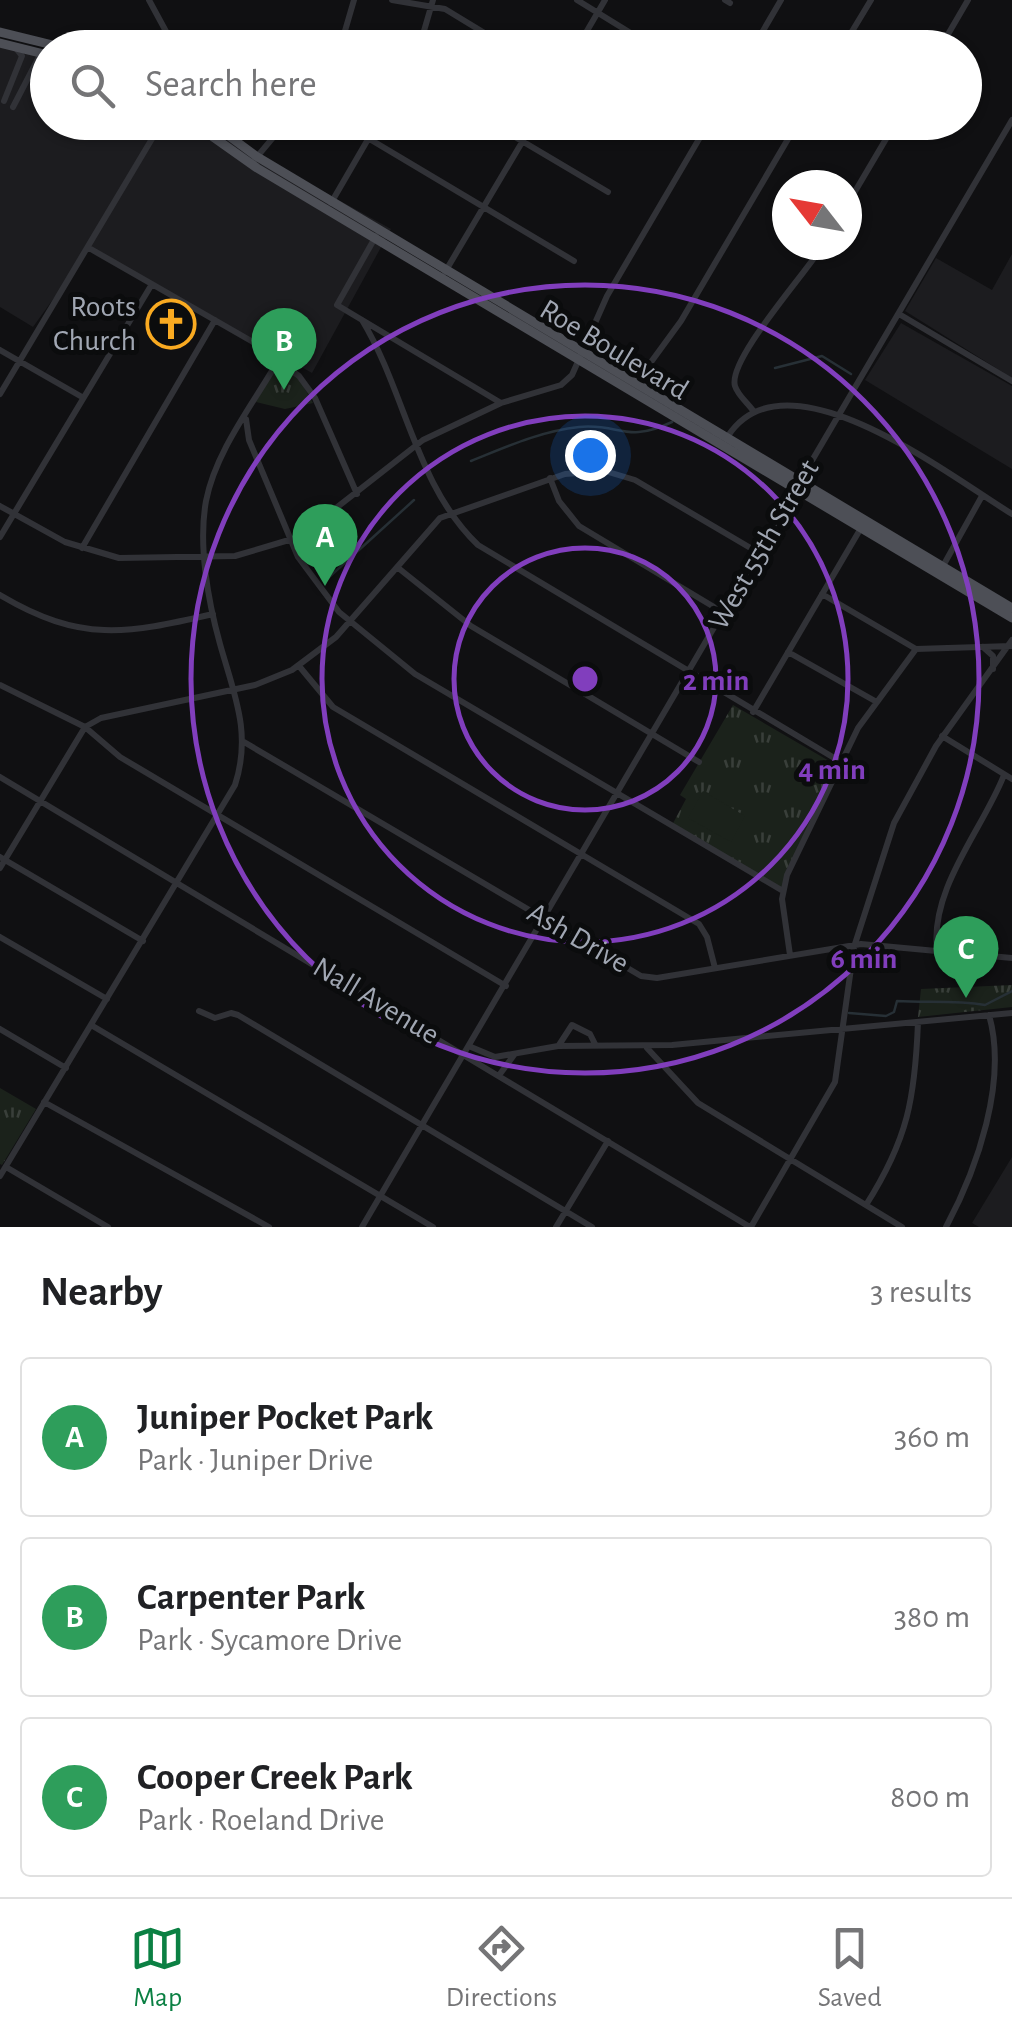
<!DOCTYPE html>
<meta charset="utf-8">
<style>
:root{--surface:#fff;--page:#f6f6f6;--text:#202124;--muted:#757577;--line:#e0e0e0;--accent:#0b8043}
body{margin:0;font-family:"Alegreya Sans",sans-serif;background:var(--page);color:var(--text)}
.compass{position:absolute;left:772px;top:170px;width:90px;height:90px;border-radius:50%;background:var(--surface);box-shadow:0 2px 8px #0004;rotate:301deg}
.you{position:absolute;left:590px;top:455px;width:35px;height:35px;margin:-25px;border:8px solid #fff;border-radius:50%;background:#1a73e8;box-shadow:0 0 0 15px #1a73e833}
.badge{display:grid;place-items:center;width:65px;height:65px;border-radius:50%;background:var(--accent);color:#fff;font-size:32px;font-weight:700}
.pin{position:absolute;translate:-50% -82px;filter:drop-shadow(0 2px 5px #0008)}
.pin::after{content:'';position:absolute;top:52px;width:35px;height:30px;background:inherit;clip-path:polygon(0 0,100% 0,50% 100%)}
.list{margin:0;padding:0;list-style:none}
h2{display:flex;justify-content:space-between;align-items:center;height:130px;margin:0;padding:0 40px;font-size:42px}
h2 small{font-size:32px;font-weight:400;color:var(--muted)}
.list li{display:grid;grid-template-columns:65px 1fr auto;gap:30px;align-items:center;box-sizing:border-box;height:160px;margin:0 20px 20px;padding:0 20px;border:2px solid var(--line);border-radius:10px}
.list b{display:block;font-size:38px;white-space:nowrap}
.list p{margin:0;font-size:32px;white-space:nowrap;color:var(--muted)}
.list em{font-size:32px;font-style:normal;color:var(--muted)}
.icon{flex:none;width:55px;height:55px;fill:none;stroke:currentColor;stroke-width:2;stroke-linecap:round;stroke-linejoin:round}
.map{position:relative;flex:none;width:1012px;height:1227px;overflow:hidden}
.search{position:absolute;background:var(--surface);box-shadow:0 2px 8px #0004;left:30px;right:30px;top:30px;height:110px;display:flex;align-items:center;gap:25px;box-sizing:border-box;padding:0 35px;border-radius:55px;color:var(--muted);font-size:38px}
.sheet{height:670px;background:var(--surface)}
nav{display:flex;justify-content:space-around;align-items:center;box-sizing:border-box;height:140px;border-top:2px solid var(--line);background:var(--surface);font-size:28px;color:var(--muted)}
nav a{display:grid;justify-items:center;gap:5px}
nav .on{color:var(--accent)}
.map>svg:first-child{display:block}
.built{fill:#1c1c1f}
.park{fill:url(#park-tufts)}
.pitch{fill:#1b221b}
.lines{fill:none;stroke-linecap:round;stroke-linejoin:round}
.stream{stroke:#273036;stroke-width:2.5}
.minor{stroke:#313237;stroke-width:6}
.major{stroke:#4d4f56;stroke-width:9}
.ring{fill:none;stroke:#813ebd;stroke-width:5}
.labels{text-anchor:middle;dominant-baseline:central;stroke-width:10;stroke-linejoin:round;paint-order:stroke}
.poi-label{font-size:30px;fill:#a1a7b3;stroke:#0b0c0d;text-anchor:end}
.street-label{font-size:30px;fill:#a1a7b3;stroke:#0b0c0d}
.centre{fill:#813ebd;stroke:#0b0c0d;stroke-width:5}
.ring-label{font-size:30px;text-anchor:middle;font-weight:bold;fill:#813ebd;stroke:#0b0c0d;stroke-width:10;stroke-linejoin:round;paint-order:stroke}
</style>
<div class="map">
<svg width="1012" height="1227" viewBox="0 0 1012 1227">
<defs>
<pattern id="park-tufts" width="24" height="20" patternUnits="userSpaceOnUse" patternTransform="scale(2.5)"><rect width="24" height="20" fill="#1b221b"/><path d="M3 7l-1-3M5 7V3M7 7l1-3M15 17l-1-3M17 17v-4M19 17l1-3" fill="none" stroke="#393f3a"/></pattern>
</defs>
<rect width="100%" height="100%" fill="#101012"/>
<!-- built -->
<path class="built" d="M0,39l47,18 1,65 152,1 191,106 -79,144 -222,-125 -57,79 -33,-20z
M1012,254v124l-107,-67 31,-53 56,32z
M901,323l111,63v83l-147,-89z
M1012,1157v70h-33l-7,-4z"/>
<!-- park -->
<path class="park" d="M278,363l20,14 15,26 -28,6 -29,-7z
M733,705l103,60 -53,126 -112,-64 15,-28 -6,-4z
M1012,985v22l-94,10 3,-28z
M0,1088l36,21 -34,56 -2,-1z"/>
<!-- pitch -->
<path class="pitch" d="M703,791l42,25 -14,26 -43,-24z"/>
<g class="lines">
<!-- stream -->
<path class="stream" d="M775,368l47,-12 29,18
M471,461c35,-14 70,-30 108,-34 42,-4 46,17 93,-5
M327,579l87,-79
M849,1013l37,3 8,-4 3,-11c29,2 57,-1 88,4l27,-14"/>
<!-- minor -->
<path class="minor" d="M149,0l26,48
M392,0l53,9 64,39
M577,0l78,48
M725,0l5,3
M340,48l14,-48
M419,48l14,-48
M577,48l28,-48
M753,48l28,-48
M842,48l29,-48
M940,48l28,-48
M4,101l18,-45 -7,-9
M13,107l28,-54
M341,122l233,139
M490,122l118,70
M633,122l22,14
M251,164l35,-42
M331,203l47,-81
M847,205l49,-83
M376,236l-39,69 164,98
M89,248l164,94 46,34 16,22 42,96
M445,272l89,-150
M899,314l113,67
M362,320c43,71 54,166 116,225l363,217
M0,350l82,47
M635,384l46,-63 117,-199
M0,394l162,-272
M754,412c-5,-8 -16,-16 -19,-26 -8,-26 73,-115 88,-141
M246,419l3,21 49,117 41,55 76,62 368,217
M728,436c58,-89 223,41 284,78
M550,478l9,23 20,25 145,87
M0,506l65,36 54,16 116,-2 64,-19 124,-97 78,-37 60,-18 11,-10 35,-79 102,-174
M0,537l152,-253
M82,548l133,-228
M943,566l39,-70
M397,567l74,59 228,136
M822,594l94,55 95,-3
M0,595c81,48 126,39 213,19
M983,647l10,9v13
M788,652l87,49
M299,666l34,41 366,217 8,13 8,31
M0,685l85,42 35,30 386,229
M753,712l108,-184
M942,736l70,43
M244,742l397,234 16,2 204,-34 151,14
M0,777l750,450
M0,857l143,84
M0,868l85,-141 16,-9 154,-33 37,-15 44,-33 104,-119 125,-44 40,-3 30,9 124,73
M0,937l107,62
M937,950c-7,-62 46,-121 67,-175
M790,955l-8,-56 5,-24 71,-147 58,-79
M199,1011l16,7 16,-5 7,2 354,212
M91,1025l342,202
M0,1029l66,39
M559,1045l13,-20 18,9 5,10
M471,1047l24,10 63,-11 114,-1 340,-32
M647,1048l51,55 204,124
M500,1074l14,-19
M44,1102l225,125
M6,1167l102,60
M0,1176l235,-391c17,-52 -1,-91 -15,-141 -12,-43 -22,-99 -14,-143 10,-51 48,-98 73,-142
M866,1205c42,-66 49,-107 52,-183
M362,1227l650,-1107
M556,1227l52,-86
M751,1227l84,-145 19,-135 40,-124 42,-77 76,-106
M946,1227c31,-58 62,-146 43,-212"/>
<!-- major -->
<path class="major" d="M0,32l65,16
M0,43l48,12
M192,122l65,46 755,450
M210,122l46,34 756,452"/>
</g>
<!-- distance rings -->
<g class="ring">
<circle cx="585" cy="679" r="131"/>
<circle cx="585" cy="679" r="263"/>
<circle cx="585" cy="679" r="394"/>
</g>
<!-- icons -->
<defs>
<g id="church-ring" transform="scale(2.5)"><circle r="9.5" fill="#0b0c0d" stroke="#f9aa21" stroke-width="1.5"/><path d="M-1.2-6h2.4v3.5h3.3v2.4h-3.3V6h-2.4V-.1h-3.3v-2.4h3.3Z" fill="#f9aa21"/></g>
</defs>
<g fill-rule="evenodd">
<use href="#church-ring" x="171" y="324"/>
</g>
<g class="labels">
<!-- poi labels -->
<g class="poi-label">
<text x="136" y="307">Roots<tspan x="136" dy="34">Church</tspan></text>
</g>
<!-- street labels -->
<g class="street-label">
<text transform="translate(614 350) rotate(31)">Roe Boulevard</text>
<text transform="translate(764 545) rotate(-60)">West 55th Street</text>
<text transform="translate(578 938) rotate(30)">Ash Drive</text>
<text transform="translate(376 1001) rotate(31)">Nall Avenue</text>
</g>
</g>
<circle cx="585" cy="679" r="15" class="centre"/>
<g class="ring-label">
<text x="716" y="690">2 min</text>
<text x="832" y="779">4 min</text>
<text x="864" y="968">6 min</text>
</g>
</svg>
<svg class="compass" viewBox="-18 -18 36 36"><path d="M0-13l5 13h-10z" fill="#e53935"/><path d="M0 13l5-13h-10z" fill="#757577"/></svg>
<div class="you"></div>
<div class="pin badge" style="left:325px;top:586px;background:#2e9e5b">A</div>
<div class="pin badge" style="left:284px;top:390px;background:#2e9e5b">B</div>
<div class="pin badge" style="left:966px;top:998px;background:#2e9e5b">C</div>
<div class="search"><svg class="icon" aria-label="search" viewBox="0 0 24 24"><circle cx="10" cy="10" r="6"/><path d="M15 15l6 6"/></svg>Search here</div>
</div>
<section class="sheet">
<h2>Nearby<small>3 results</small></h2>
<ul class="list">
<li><span class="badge" style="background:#2e9e5b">A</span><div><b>Juniper Pocket Park</b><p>Park · Juniper Drive</p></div><em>360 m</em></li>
<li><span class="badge" style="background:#2e9e5b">B</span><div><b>Carpenter Park</b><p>Park · Sycamore Drive</p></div><em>380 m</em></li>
<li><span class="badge" style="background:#2e9e5b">C</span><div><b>Cooper Creek Park</b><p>Park · Roeland Drive</p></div><em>800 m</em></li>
</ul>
</section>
<nav>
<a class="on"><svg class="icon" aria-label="map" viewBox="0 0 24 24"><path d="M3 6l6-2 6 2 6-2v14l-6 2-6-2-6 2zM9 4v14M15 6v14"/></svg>Map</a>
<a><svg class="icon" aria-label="directions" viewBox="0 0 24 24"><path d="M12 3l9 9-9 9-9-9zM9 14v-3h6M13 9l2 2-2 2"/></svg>Directions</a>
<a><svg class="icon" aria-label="saved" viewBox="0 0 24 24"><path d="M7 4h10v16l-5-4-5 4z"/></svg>Saved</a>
</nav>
